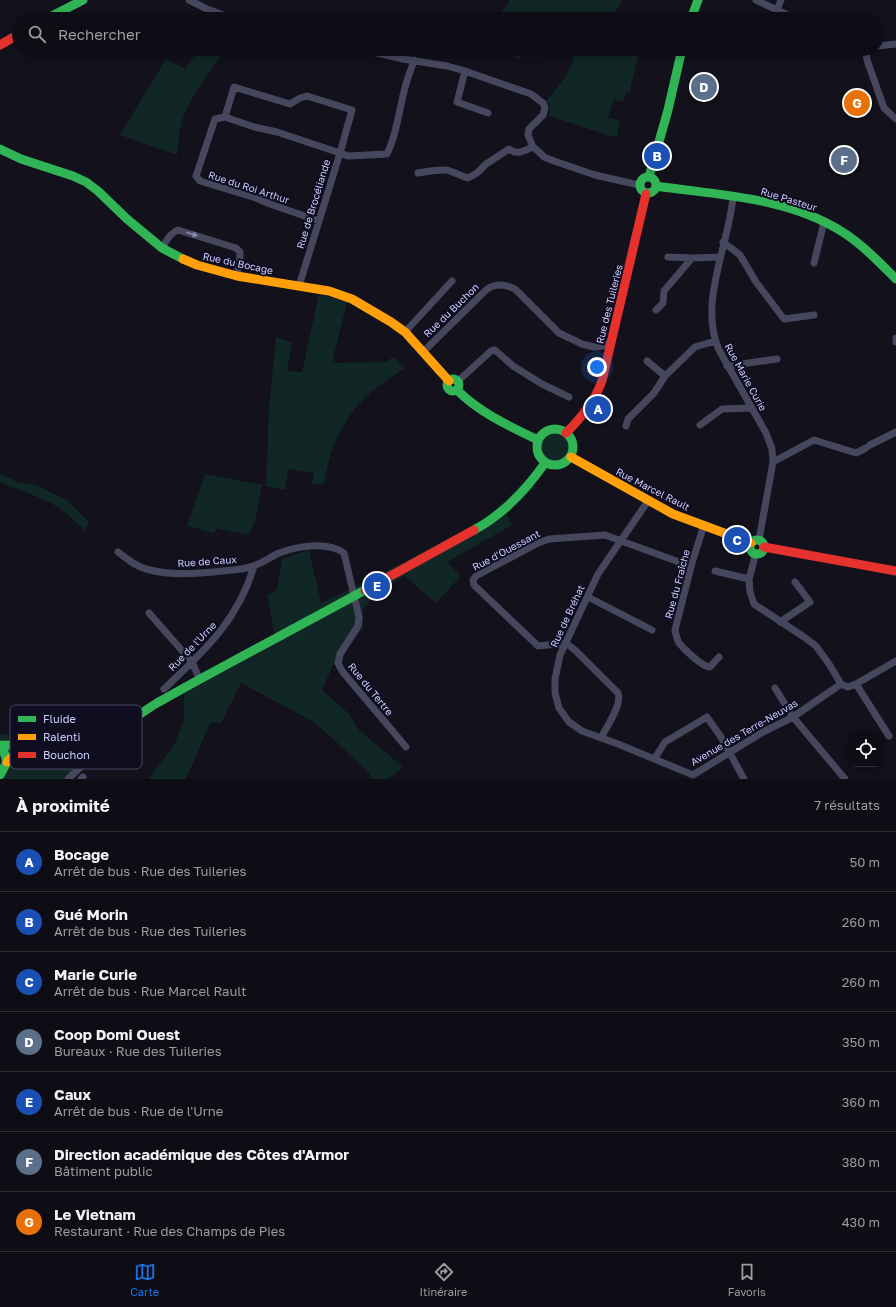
<!DOCTYPE html>
<html lang="fr">
<meta charset="utf-8">
<style>
:root{--surface:#0e0d15;--page:#1c1b22;--text:#f1f3f6;--muted:#9b9ca0;--line:#2e2d34;--accent:#1a73e8}
body{margin:0;font-family:"Golos Text",sans-serif;background:var(--page);color:var(--text)}
.controls{position:absolute;right:12px;bottom:12px;display:grid;overflow:hidden;border-radius:8px;box-shadow:0 2px 6px #0003}
.controls button{width:36px;height:36px;display:grid;place-items:center;padding:0;border:0;border-bottom:1px solid var(--line);background:var(--surface);color:var(--text);font:20px sans-serif}
.you{position:absolute;left:597px;top:367px;width:14px;height:14px;margin:-10px;border:3px solid #fff;border-radius:50%;background:#1a73e8;box-shadow:0 0 0 6px #1a73e833}
.badge{display:grid;place-items:center;width:26px;height:26px;border-radius:50%;background:var(--accent);color:#fff;font-size:13px;font-weight:700}
.pin{position:absolute;translate:-50% -50%;border:2px solid #fff;box-shadow:0 1px 4px #0006}
.list{margin:0;padding:0;list-style:none}
h2{display:flex;justify-content:space-between;align-items:center;height:52px;margin:0;padding:0 16px;font-size:17px}
h2 small{font-size:13px;font-weight:400;color:var(--muted)}
.list li{display:grid;grid-template-columns:26px 1fr auto;gap:12px;align-items:center;box-sizing:border-box;height:60px;padding:0 16px;border-top:1px solid var(--line)}
.list b{display:block;font-size:15px;white-space:nowrap}
.list p{margin:0;font-size:13px;white-space:nowrap;color:var(--muted)}
.list em{font-size:13px;font-style:normal;color:var(--muted)}
.icon{flex:none;width:22px;height:22px;fill:none;stroke:currentColor;stroke-width:2;stroke-linecap:round;stroke-linejoin:round}
.map{position:relative;flex:none;width:896px;height:779px;overflow:hidden}
.search{position:absolute;background:var(--surface);box-shadow:0 2px 6px #0003;left:12px;right:12px;top:12px;height:44px;display:flex;align-items:center;gap:10px;box-sizing:border-box;padding:0 14px;border-radius:22px;color:var(--muted);font-size:15px}
.sheet{height:472px;background:var(--surface)}
nav{display:flex;justify-content:space-around;align-items:center;box-sizing:border-box;height:56px;border-top:1px solid var(--line);background:var(--surface);font-size:11px;color:var(--muted)}
nav a{display:grid;justify-items:center;gap:2px}
nav .on{color:var(--accent)}
.map>svg:first-child{display:block}
.green{fill:#102726}
.lines{fill:none;stroke-linecap:round;stroke-linejoin:round}
.street{stroke:#46475d;stroke-width:7}
.fast{stroke:#30b455;stroke-width:9}
.slow{stroke:#ff9f0a;stroke-width:9}
.jam{stroke:#e5322d;stroke-width:9}
.oneway{fill:#8a8aae}
.labels{text-anchor:middle;dominant-baseline:central;stroke-width:4;stroke-linejoin:round;paint-order:stroke}
.street-label{font-size:10px;fill:#cfcdff;stroke:#0f0d20}
.key{fill:#0f0d20;stroke:#494763;stroke-width:1}
.key-label{font-size:11px;fill:#cfcdff}
</style>
<div class="map">
<svg width="896" height="779" viewBox="0 0 896 779">
<rect width="100%" height="100%" fill="#12111c"/>
<!-- green -->
<path class="green" d="M510,0h113l-13,19h-114z
M199,49h26c-13,21 -34,46 -42,69 -4,12 -5,25 -6,37l-57,-20 46,-76 19,10z
M497,49h46l-7,8 -12,-5 -5,7z
M571,49h69l-11,44 -3,-1 -3,10 -9,-3 -6,18 12,4 -3,16 -9,-2 -59,-19 1,-10 -4,-5c12,-14 27,-31 29,-49z
M319,294l28,8 -15,61 54,-1 7,-5 12,11c-13,9 -27,17 -38,28 -25,23 -38,55 -43,88h-12l2,-11 -26,-4 -3,21 -19,-4 3,-79 7,-70 16,5 -5,29 15,1z
M541 447a14 14 0 1 1 28 0a14 14 0 1 1-28 0Z
M0,473l17,9 21,4 30,15 21,21 -4,9c-12,-13 -27,-26 -45,-33 -13,-6 -27,-10 -40,-16z
M205,474l57,11 -7,36 -6,14 -33,-7 -1,5 -28,-7z
M527,478l7,9 -27,27 5,11 -65,37 14,14 -25,27 -32,-27 -25,16 -16,17v18l-18,25 -3,12 -9,1 -11,25 25,22 13,19 43,36c-13,12 -13,12 -31,12l-4,-7 -37,-35 -19,-16 -71,-38 -20,40h-11l-24,56h-38l26,-34 10,-25v-26l96,-53 -6,-10 -7,-36 10,-5 5,-31 27,-9 12,53 76,-37 87,-47 22,-19z
M0,734l62,8 38,-7 5,13 -31,31h-74z"/>
<g class="lines">
<!-- street -->
<path class="street" d="M189,0l18,9 27,10
M756,0l40,19
M777,10l4,-10
M877,46l19,-2
M361,49l42,10 44,7 18,5 66,23 12,9 2,5 -2,7 -14,14 -1,6 5,12 6,5 5,5 10,4 41,14 44,10
M859,49l7,3 1,8 17,48 12,11
M465,71l-8,31 31,11
M225,117l9,-30 56,17 10,-6 7,-2 45,14 -12,43 -63,-21 -23,-5 -29,-10 -10,2 -19,57 4,5 56,17 14,6 49,17
M418,173c8,-1 25,-5 32,-2 6,2 11,5 18,7l9,-5 9,-9 23,-15c8,7 16,1 24,-2
M733,197c-4,48 -35,106 -14,153l47,83 6,16 1,13 -14,78
M723,242l17,13 16,27 28,37 30,-4
M162,248c5,-8 8,-15 16,-18l58,18 4,4v5l-3,19
M668,257l24,1
M814,263l10,-41
M299,286l41,-133 8,3 39,-2c11,-22 12,-47 19,-70 2,-8 6,-16 8,-24
M656,310l7,-7 1,-12 28,-33 28,-1
M405,332l47,-51
M896,338v4
M423,352l63,-62c9,-7 19,-6 29,-1l44,44 23,11 12,3 10,-1 8,-5
M647,361l18,15
M727,366l50,-7
M457,382l34,-31 4,-1 18,16 29,18 27,13
M700,425l22,-16 30,-1
M626,426l2,-7 26,-26 11,-17 30,-29 20,-6
M870,445l26,-13
M773,462l41,-22 42,13 10,-5
M648,501l-50,73 -38,81 -5,24v14l4,15 10,14 13,9 36,13 75,31 70,-43 30,-15 48,-33 7,3 8,-3 40,-23
M704,525l-12,38 -17,67c1,5 2,9 4,13 5,6 23,24 31,24l9,-10
M118,552c9,7 17,14 28,17 25,7 51,5 76,2 8,-1 16,-1 24,-3 13,-2 22,-10 33,-15 19,-7 48,-12 65,0l15,64 -1,9 -18,28 -2,9 4,8 64,76
M756,553l-7,26 1,13 4,12 50,33 12,9 13,18 12,20
M715,571l34,8
M588,597l64,33
M149,613l43,49 8,18
M780,622l30,-20 -15,-20
M856,684l33,52
M775,688l18,29 52,62
M164,689c40,-38 74,-68 90,-123
M601,738c6,-12 21,-33 17,-45l-42,-42 -10,-8 -28,3 -64,-61 -1,-5 3,-4 62,-33 11,-4 56,-4 74,27
M69,750l2,5 9,12
M655,758l10,-16 42,-25 14,20 23,42
M68,779l28,-27
M81,779l2,-2"/>
<!-- fast -->
<path class="fast" d="M46,19l37,-19
M691,19l7,-19
M0,149l21,10 52,17 13,6 12,9 29,28 35,29 21,11
M640 185a8 8 0 1 1 16 0a8 8 0 1 1-16 0Z
M649,177l19,-67 14,-61
M656,186c62,9 131,11 185,45 21,13 38,31 55,48
M447 385a6 6 0 1 1 12 0a6 6 0 1 1-12 0Z
M457,390c23,23 52,36 81,50
M537 447a18 18 0 1 1 36 0a18 18 0 1 1-36 0Z
M474,530c30,-16 52,-40 71,-67
M750 547a7 7 0 1 1 14 0a7 7 0 1 1-14 0Z
M0,745c8,1 16,-1 24,0 21,2 36,7 57,2 29,-7 51,-29 76,-44 69,-39 139,-75 208,-113
M0,747l4,5 3,10 -7,13"/>
<!-- slow -->
<path class="slow" d="M183,259l14,6 40,11 92,15 23,8 39,23 14,10 44,49
M571,457l102,57 78,29
M7,762l9,-9 13,-6"/>
<!-- jam -->
<path class="jam" d="M0,45l19,-11
M566,433c16,-16 28,-31 36,-52l44,-187
M764,547l132,24
M365,590l109,-60"/>
</g>
<!-- one-way arrows -->
<defs><path id="oneway-solid" d="M-6-.8H1V-3.2L6.5 0L1 3.2V.8H-6Z"/></defs>
<use class="oneway" href="#oneway-solid" transform="translate(192 234) rotate(18)"/>
<g class="labels">
<!-- street labels -->
<g class="street-label">
<text transform="translate(249 187) rotate(18)">Rue du Roi Arthur</text>
<text transform="translate(789 199) rotate(17)">Rue Pasteur</text>
<text transform="translate(313 204) rotate(-73)">Rue de Brocéliande</text>
<text transform="translate(238 263) rotate(12)">Rue du Bocage</text>
<text transform="translate(609 304) rotate(-76)">Rue des Tuileries</text>
<text transform="translate(451 310) rotate(-44)">Rue du Buchon</text>
<text transform="translate(746 377) rotate(61)">Rue Marie Curie</text>
<text transform="translate(653 489) rotate(27)">Rue Marcel Rault</text>
<text transform="translate(506 550) rotate(-28)">Rue d'Ouessant</text>
<text transform="translate(207 561) rotate(-4)">Rue de Caux</text>
<text transform="translate(677 584) rotate(-75)">Rue du Fraîche</text>
<text transform="translate(567 616) rotate(-65)">Rue de Bréhat</text>
<text transform="translate(192 646) rotate(-46)">Rue de l'Urne</text>
<text transform="translate(371 689) rotate(51)">Rue du Tertre</text>
<text transform="translate(744 732) rotate(-30)">Avenue des Terre-Neuvas</text>
</g>
</g>
<!-- legend -->
<rect x="10" y="705" width="132" height="64" rx="6" class="key"/>
<rect x="18" y="716" width="18" height="6" fill="#30b455"/>
<rect x="18" y="734" width="18" height="6" fill="#ff9f0a"/>
<rect x="18" y="752" width="18" height="6" fill="#e5322d"/>
<g class="key-label">
<text x="43" y="723">Fluide</text>
<text x="43" y="741">Ralenti</text>
<text x="43" y="759">Bouchon</text>
</g>
</svg>
<div class="controls">
<button><svg class="icon" aria-label="locate" viewBox="0 0 24 24"><circle cx="12" cy="12" r="6"/><path d="M12 2v4M12 18v4M2 12h4M18 12h4"/></svg></button>
</div>
<div class="you"></div>
<div class="pin badge" style="left:598px;top:409px;background:#1a4fb4">A</div>
<div class="pin badge" style="left:657px;top:156px;background:#1a4fb4">B</div>
<div class="pin badge" style="left:737px;top:540px;background:#1a4fb4">C</div>
<div class="pin badge" style="left:704px;top:87px;background:#5c6f8a">D</div>
<div class="pin badge" style="left:377px;top:586px;background:#1a4fb4">E</div>
<div class="pin badge" style="left:844px;top:160px;background:#5c6f8a">F</div>
<div class="pin badge" style="left:857px;top:103px;background:#e8710a">G</div>
<div class="search"><svg class="icon" aria-label="search" viewBox="0 0 24 24"><circle cx="10" cy="10" r="6"/><path d="M15 15l6 6"/></svg>Rechercher</div>
</div>
<section class="sheet">
<h2>À proximité<small>7 résultats</small></h2>
<ul class="list">
<li><span class="badge" style="background:#1a4fb4">A</span><div><b>Bocage</b><p>Arrêt de bus · Rue des Tuileries</p></div><em>50 m</em></li>
<li><span class="badge" style="background:#1a4fb4">B</span><div><b>Gué Morin</b><p>Arrêt de bus · Rue des Tuileries</p></div><em>260 m</em></li>
<li><span class="badge" style="background:#1a4fb4">C</span><div><b>Marie Curie</b><p>Arrêt de bus · Rue Marcel Rault</p></div><em>260 m</em></li>
<li><span class="badge" style="background:#5c6f8a">D</span><div><b>Coop Domi Ouest</b><p>Bureaux · Rue des Tuileries</p></div><em>350 m</em></li>
<li><span class="badge" style="background:#1a4fb4">E</span><div><b>Caux</b><p>Arrêt de bus · Rue de l'Urne</p></div><em>360 m</em></li>
<li><span class="badge" style="background:#5c6f8a">F</span><div><b>Direction académique des Côtes d'Armor</b><p>Bâtiment public</p></div><em>380 m</em></li>
<li><span class="badge" style="background:#e8710a">G</span><div><b>Le Vietnam</b><p>Restaurant · Rue des Champs de Pies</p></div><em>430 m</em></li>
</ul>
</section>
<nav>
<a class="on"><svg class="icon" aria-label="map" viewBox="0 0 24 24"><path d="M3 6l6-2 6 2 6-2v14l-6 2-6-2-6 2zM9 4v14M15 6v14"/></svg>Carte</a>
<a><svg class="icon" aria-label="directions" viewBox="0 0 24 24"><path d="M12 3l9 9-9 9-9-9zM9 14v-3h6M13 9l2 2-2 2"/></svg>Itinéraire</a>
<a><svg class="icon" aria-label="saved" viewBox="0 0 24 24"><path d="M7 4h10v16l-5-4-5 4z"/></svg>Favoris</a>
</nav>
